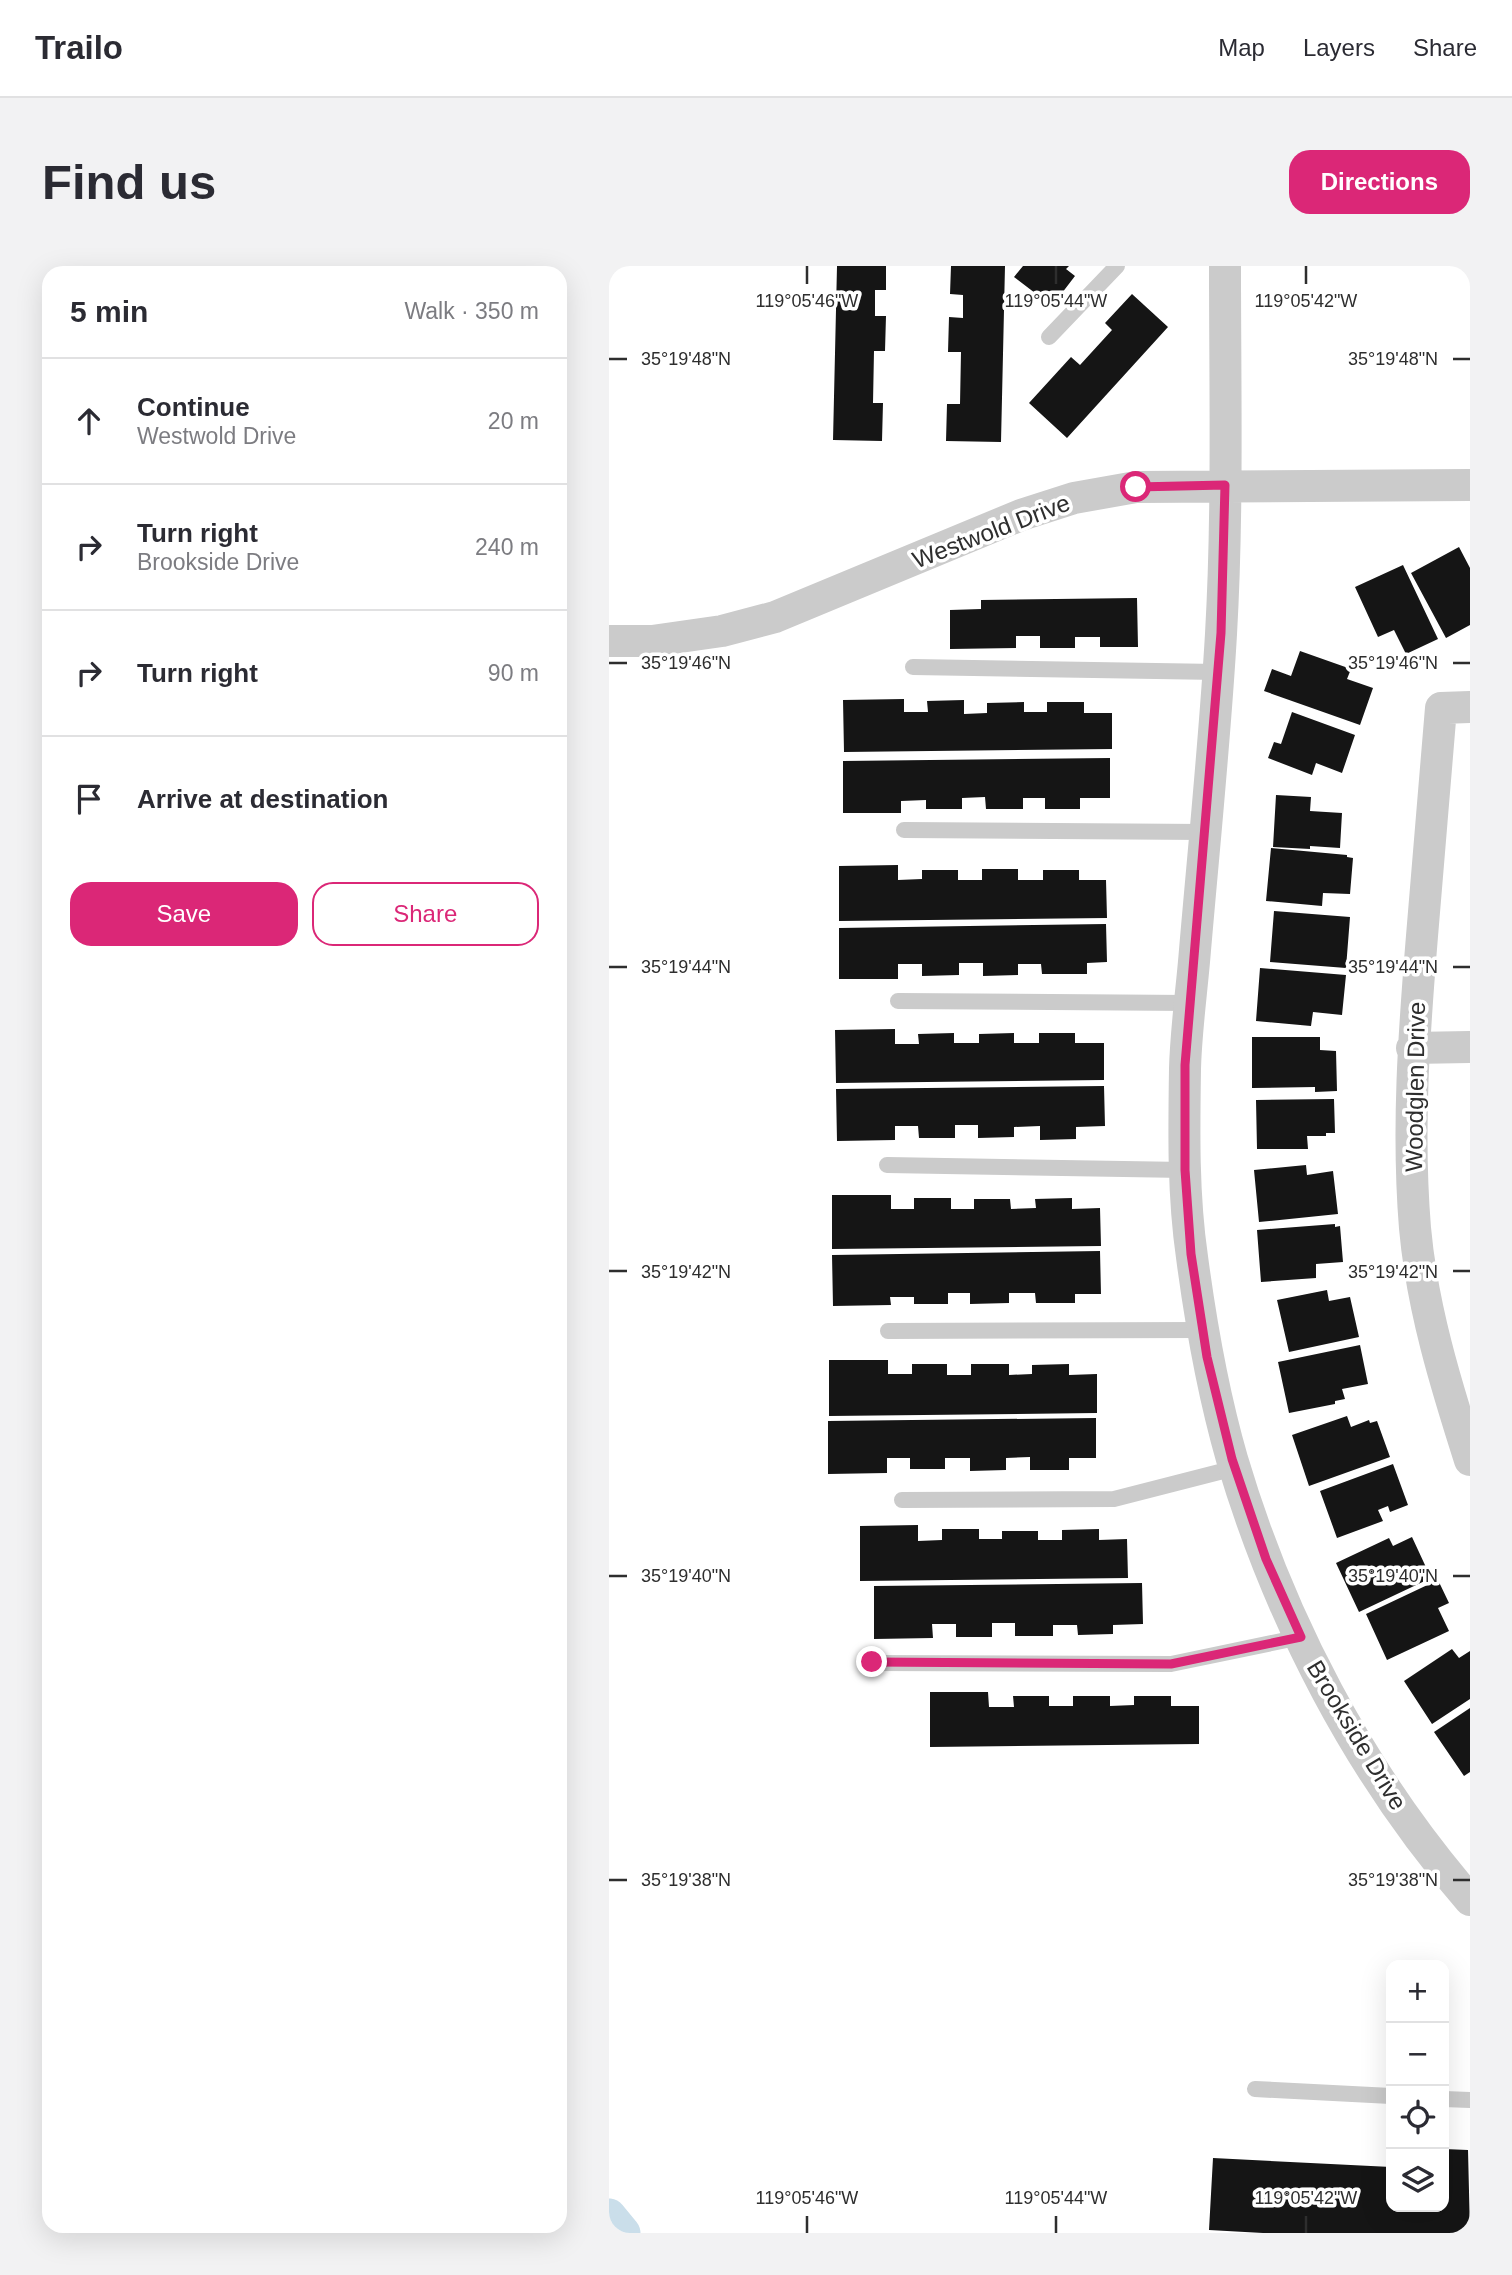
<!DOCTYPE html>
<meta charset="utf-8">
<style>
:root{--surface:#fff;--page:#f2f2f3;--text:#2b2b33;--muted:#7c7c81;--line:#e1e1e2;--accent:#db2777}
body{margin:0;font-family:Helvetica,sans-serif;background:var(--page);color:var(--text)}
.controls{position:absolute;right:21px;bottom:21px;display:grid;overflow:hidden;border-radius:14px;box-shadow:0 7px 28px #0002}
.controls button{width:63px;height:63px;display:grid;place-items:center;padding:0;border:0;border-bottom:2px solid var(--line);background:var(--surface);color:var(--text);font:35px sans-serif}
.stop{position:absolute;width:21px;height:21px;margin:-16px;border:5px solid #db2777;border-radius:50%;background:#fff}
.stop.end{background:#db2777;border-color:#fff;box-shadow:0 2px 7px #0008}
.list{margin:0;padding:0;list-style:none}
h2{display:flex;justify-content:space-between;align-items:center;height:91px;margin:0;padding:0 28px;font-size:30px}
h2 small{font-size:23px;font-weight:400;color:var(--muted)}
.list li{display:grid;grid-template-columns:46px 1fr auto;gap:21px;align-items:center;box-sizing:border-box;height:126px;padding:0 28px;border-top:2px solid var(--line)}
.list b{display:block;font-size:26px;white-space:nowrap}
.list p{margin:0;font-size:23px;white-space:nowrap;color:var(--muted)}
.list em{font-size:23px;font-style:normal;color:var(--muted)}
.actions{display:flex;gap:14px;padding:21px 28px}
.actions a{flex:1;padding:16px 0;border:2px solid var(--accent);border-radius:21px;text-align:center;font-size:24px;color:var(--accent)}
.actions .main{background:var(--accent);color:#fff}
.icon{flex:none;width:38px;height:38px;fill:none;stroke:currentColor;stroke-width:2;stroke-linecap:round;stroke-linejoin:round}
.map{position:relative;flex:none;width:861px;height:1967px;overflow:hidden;border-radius:21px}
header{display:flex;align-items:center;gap:42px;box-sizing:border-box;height:98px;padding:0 35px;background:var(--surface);border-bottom:2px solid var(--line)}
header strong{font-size:33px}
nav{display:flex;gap:38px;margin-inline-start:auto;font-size:24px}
.intro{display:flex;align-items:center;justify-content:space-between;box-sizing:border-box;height:168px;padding:0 42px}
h1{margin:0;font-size:49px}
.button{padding:18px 32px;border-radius:21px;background:var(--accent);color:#fff;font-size:24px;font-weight:700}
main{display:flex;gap:42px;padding:0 42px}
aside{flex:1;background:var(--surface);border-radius:21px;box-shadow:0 7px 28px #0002}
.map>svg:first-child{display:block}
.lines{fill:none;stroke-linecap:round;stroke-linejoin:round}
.canal{stroke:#cadeea;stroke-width:35}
.building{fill:#151515}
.service{stroke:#cbcbcb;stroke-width:16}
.minor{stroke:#cbcbcb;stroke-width:32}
.route{stroke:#db2777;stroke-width:9}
.ticks{fill:none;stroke:#2e2e2e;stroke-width:2.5}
.labels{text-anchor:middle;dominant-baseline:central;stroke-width:7;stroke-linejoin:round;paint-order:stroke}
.street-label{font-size:24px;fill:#2e2e2e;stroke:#fff}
.ticks-label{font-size:18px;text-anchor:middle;fill:#2e2e2e;stroke:#fff;stroke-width:7;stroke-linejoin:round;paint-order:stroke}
</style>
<header>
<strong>Trailo</strong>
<nav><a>Map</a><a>Layers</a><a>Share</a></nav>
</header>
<div class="intro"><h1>Find us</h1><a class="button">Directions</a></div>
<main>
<aside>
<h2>5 min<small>Walk · 350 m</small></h2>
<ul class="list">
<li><svg class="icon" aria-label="ahead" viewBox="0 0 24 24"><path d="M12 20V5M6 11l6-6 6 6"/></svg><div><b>Continue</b><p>Westwold Drive</p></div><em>20 m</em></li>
<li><svg class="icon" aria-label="right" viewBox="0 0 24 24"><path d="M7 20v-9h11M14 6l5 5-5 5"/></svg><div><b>Turn right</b><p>Brookside Drive</p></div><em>240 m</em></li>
<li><svg class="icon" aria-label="right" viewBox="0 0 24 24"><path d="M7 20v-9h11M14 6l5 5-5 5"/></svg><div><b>Turn right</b></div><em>90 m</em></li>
<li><svg class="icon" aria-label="arrive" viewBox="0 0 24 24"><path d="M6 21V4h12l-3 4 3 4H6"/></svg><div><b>Arrive at destination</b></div></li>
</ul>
<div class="actions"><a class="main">Save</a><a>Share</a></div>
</aside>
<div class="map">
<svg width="861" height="1967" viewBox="0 0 861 1967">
<rect width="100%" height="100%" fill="#fff"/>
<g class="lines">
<!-- canal -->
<path class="canal" d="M0,1950l14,17"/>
</g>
<!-- building -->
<path class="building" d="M228,0h49v24h-11v26h11l-1,35h-11l-1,52h10l-1,38 -49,-1z
M342,0h54l-4,176 -55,-1 1,-37h13l1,-52h-13l1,-35 14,1v-23l-13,-1z
M414,0h46l-3,3 9,7 -23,30 -38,-29z
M523,28l36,33 -101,111 -38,-35 42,-46 9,8 32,-35 -7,-7z
M850,281l11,21v57l-24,13 -35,-65z
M794,299l35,74 -32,15 -12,-24 -16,7 -23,-50z
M528,332l1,49h-38v-10h-25v11h-35v-12h-24v12l-66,1v-39l31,-1v-9z
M691,385l51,18 -4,10 26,9 -13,37 -96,-34 8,-22 19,7z
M295,433v13h24l-1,-11 37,-1v14l23,-1v-10l37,-1v10h23v-10h37v11h28v36l-268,3 -1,-52z
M683,446l63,23 -13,38 -26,-10 -4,12 -44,-17 6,-16 7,2z
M501,492v40h-30v11h-35v-11h-22v11h-37l-1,-12 -23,1v11h-36v-9l-25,1v12h-58v-52z
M667,529l35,2 -1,14 32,2 -2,35 -30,-2v3l-37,-2z
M662,582l76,7v2l6,1 -3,36 -27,-1 -1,13 -56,-5z
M289,599v15l24,-1v-9h36v10h24v-11h36v11h25v-10h36v10h27l1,38 -268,3v-55z
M665,645l76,6 -4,51 -76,-6z
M497,658l1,38 -20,1v11h-45l-1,-10h-23v11l-35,1v-13h-24v12l-37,1v-12h-24v15h-59v-51z
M651,702l86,7 -4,40 -29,-3 -2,14 -55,-5z
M286,763v15h24l-1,-10 36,-1v10h25v-9l35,-1v10h25v-10h36v10h29v37l-268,3 -1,-53z
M643,771h68v13l16,1 1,40 -22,1v-5l-63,1z
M495,820l1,40 -29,1v12l-36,1v-14l-26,1v10l-36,1v-13h-23v13h-36l-1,-12h-23v14l-58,1 -1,-52z
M725,833l1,34h-9v3h-19l1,13h-51l-1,-49z
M697,899l1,10 26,-4 5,43 -79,8 -5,-52z
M223,929h59v14h23v-11h37v11h23v-10h36l1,10 25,-1 -1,-9 37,-1v11l28,-1 1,38 -269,3z
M726,958v3l5,-1 3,36 -27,2v14l-55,4 -4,-52z
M491,985l1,43h-26v9h-39l-1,-10h-26v10l-39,1v-11h-22v11h-34v-7h-24l1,8 -58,1 -1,-51z
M718,1024l2,11 21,-4 9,40 -70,15 -12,-52z
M751,1079l8,39 -26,5 3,10 -10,2v3l-46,9 -11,-51z
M220,1094h59v14h24v-10h35v11h24v-11h38v11l23,-1v-9l37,-1v11l28,-1v39l-268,3z
M738,1150l4,11 18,-7 1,3 7,-2 13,36 -81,29 -17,-51z
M487,1152v40h-27v12h-39v-13l-24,1v12l-36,1v-13h-25v11h-35v-11h-23v15l-59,1v-53z
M784,1198l15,41 -18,7 -2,-6 -10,4 5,11 -46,17 -17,-47z
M309,1259v16l24,-1v-11h37v10h23v-8h36v9h24v-10l37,-1v11l28,-1 1,39 -268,3v-55z
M803,1271l19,41 -72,34 -23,-49 53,-25 4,8z
M829,1314l11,23 -11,5 11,23 -62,29 -21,-46z
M533,1317l1,41 -30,1v9l-35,1 -1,-10h-24v11h-38v-13h-23v14h-36v-13h-24l1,14 -59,1v-53z
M843,1383l7,9 11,-7v48l-38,25 -28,-43z
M321,1426h58l1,15h25l-1,-11h36v10h24v-10h37v10l24,-1v-9h37v10h28v38l-269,3z
M861,1442v64l-6,4 -30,-44z
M835,1883l24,1 2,83h-207l-54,-3 4,-72 178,9v40h53z"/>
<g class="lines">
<!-- service -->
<path class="service" d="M440,71l68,-71
M304,401l305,5
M295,564l301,2
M289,735l292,2
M278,899l298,5
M279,1065l315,-1
M293,1234l212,-1 121,-31
M263,1397l299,1 130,-27
M646,1823l136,7
M835,1833l26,1"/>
<!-- minor -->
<path class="minor" d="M616,0c0,122 3,246 -4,368 -6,105 -17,211 -26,316 -3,39 -9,79 -10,119 -1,63 -2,126 7,188 9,68 21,136 40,202 47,159 128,315 238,441
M0,375h43l70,-10 53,-14 246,-102 53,-17 62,-11 334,-2
M861,441l-29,1c-6,76 -13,152 -19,228 -8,97 -15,194 -7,292 7,79 31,157 55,232
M803,782l58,-1"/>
</g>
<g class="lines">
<!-- route -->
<path class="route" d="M263,1396l299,2 130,-27 -35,-78 -34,-100 -25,-102 -16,-103 -6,-84v-105l36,-432 4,-148 -89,2"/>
</g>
<!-- ticks -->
<path class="ticks" d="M198,0v18M447,0v18M697,0v18M0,93h18M844,93h17M0,397h18M844,397h17M0,701h18M844,701h17M0,1005h18M844,1005h17M0,1310h18M844,1310h17M0,1614h18M844,1614h17M198,1950v17M447,1950v17M697,1950v17"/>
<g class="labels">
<!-- street labels -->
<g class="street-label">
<text transform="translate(382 265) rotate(-21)">Westwold Drive</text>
<text transform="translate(806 821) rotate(-89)">Woodglen Drive</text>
<text transform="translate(748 1469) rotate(59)">Brookside Drive</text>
</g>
</g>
<g class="ticks-label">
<text x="198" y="41">119°05'46"W</text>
<text x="447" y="41">119°05'44"W</text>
<text x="697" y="41">119°05'42"W</text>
<text x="77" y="99">35°19'48"N</text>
<text x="784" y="99">35°19'48"N</text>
<text x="77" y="403">35°19'46"N</text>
<text x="784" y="403">35°19'46"N</text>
<text x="77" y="707">35°19'44"N</text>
<text x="784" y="707">35°19'44"N</text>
<text x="77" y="1012">35°19'42"N</text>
<text x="784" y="1012">35°19'42"N</text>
<text x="77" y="1316">35°19'40"N</text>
<text x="784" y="1316">35°19'40"N</text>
<text x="77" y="1620">35°19'38"N</text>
<text x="784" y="1620">35°19'38"N</text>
<text x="198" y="1938">119°05'46"W</text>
<text x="447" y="1938">119°05'44"W</text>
<text x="697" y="1938">119°05'42"W</text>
</g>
</svg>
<div class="controls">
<button>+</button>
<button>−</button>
<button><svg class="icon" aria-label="locate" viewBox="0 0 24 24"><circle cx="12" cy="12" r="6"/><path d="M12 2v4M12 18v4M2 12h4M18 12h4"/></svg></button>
<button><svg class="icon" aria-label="layers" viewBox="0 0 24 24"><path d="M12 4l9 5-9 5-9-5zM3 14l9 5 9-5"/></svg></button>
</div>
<div class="stop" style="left:527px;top:221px"></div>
<div class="stop end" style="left:263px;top:1396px"></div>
</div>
</main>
